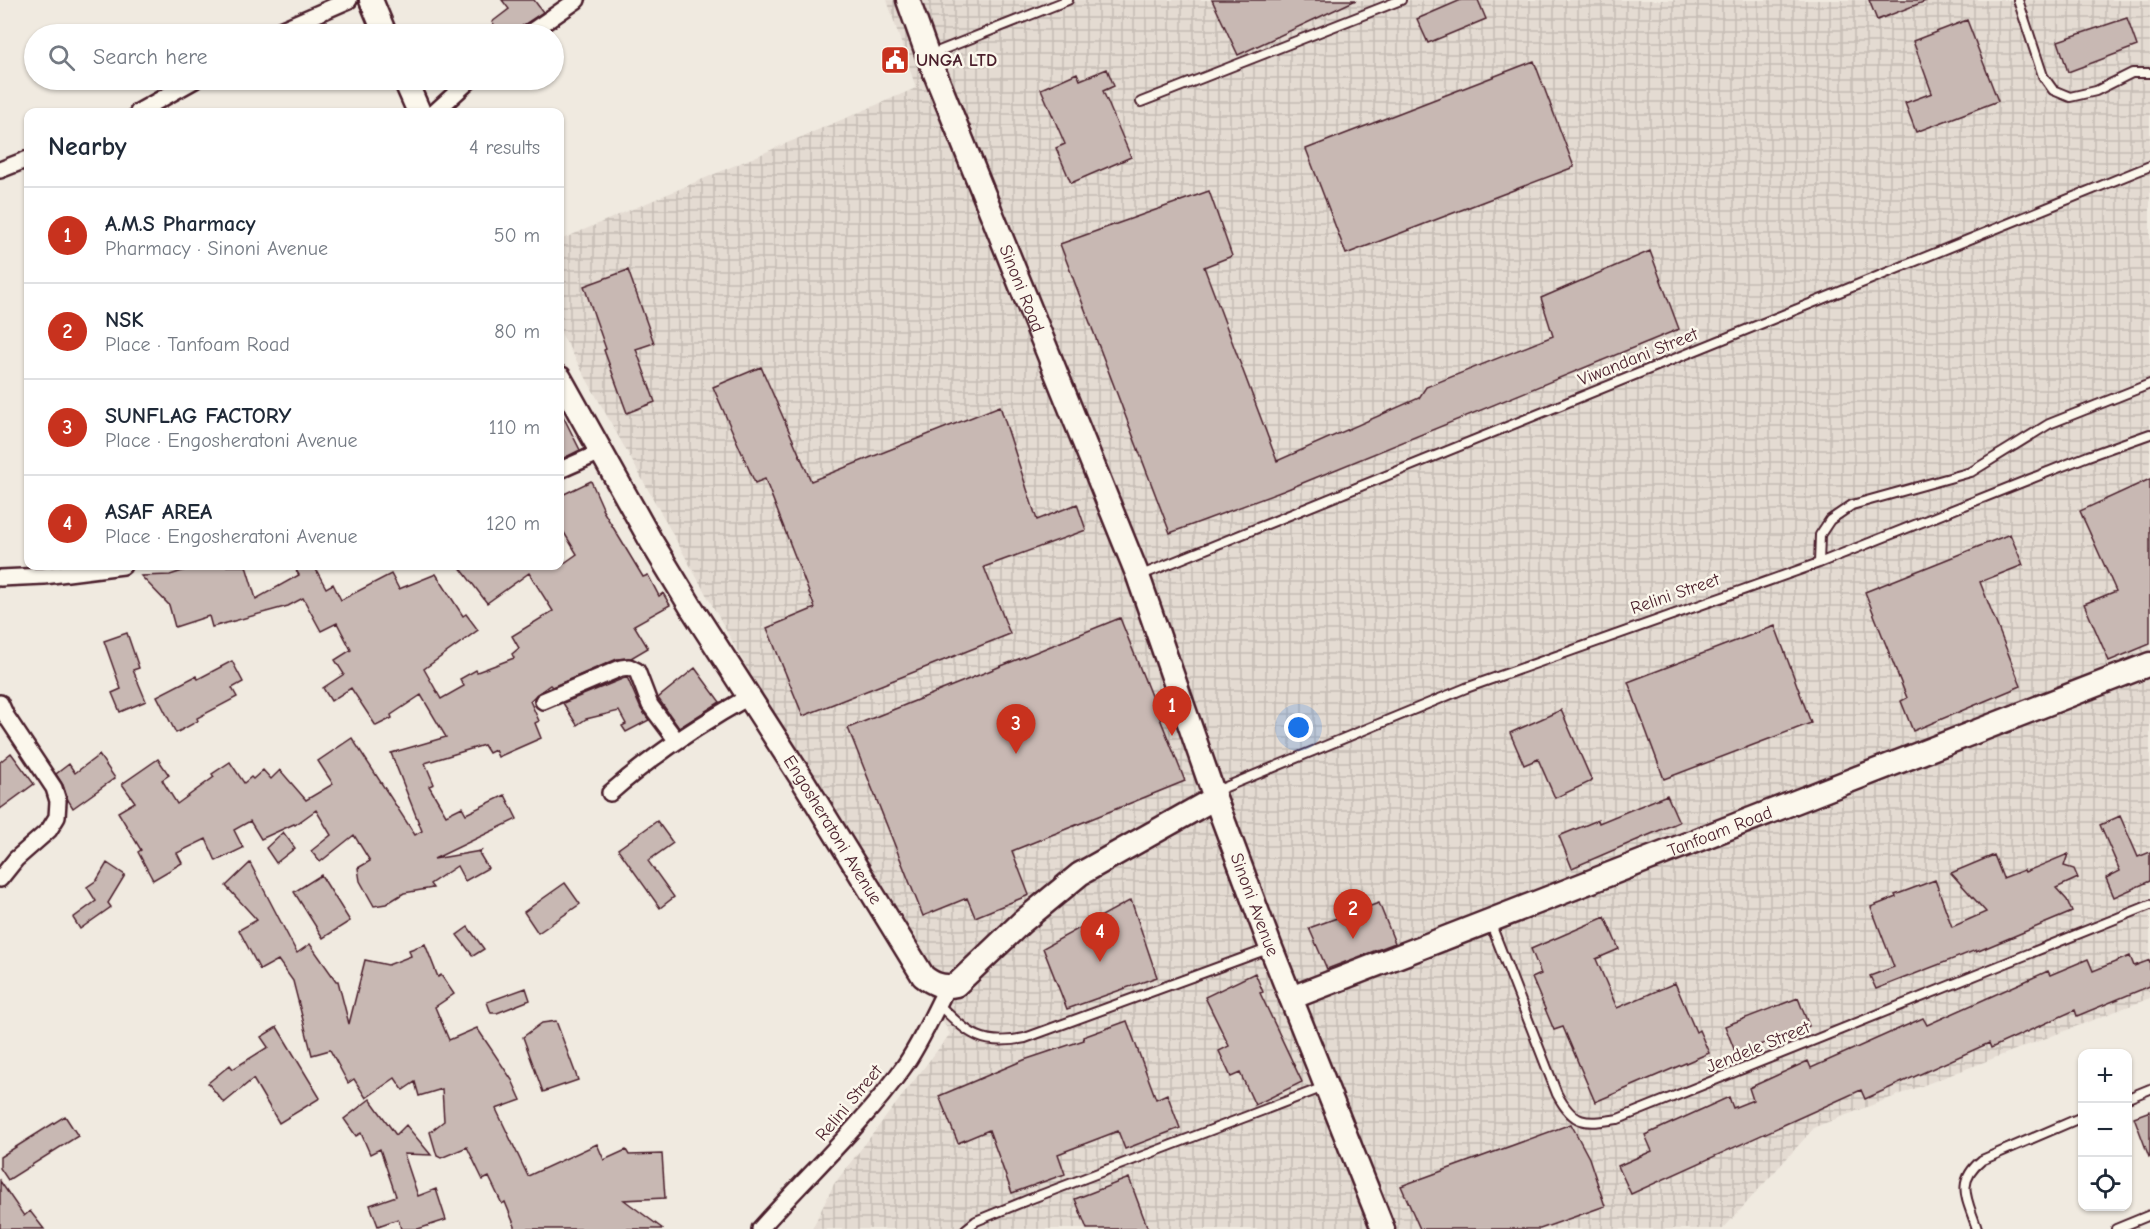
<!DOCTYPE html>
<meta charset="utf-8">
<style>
:root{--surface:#fff;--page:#f6f6f7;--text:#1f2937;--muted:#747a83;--line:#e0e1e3;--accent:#c8321e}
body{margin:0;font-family:"Comic Neue",sans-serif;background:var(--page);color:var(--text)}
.controls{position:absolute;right:18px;bottom:18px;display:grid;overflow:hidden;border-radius:12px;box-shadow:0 2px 4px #0004}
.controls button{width:54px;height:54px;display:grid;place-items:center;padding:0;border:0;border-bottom:2px solid var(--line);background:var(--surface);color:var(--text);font:30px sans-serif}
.you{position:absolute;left:1299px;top:728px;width:21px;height:21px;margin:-15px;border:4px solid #fff;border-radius:50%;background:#1a73e8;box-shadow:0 0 0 9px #1a73e833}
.badge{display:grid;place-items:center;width:39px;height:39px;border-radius:50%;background:var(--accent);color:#fff;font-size:20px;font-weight:700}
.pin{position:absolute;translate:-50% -50px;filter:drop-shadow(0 2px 3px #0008)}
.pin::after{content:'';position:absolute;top:32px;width:21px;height:18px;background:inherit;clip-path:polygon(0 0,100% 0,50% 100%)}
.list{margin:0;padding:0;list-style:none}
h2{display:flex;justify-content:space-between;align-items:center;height:78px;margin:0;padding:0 24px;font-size:26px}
h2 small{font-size:20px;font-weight:400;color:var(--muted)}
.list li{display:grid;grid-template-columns:39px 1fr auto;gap:18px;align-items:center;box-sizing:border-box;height:96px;padding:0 24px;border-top:2px solid var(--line)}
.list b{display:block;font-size:22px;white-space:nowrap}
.list p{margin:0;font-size:20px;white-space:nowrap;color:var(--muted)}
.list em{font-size:20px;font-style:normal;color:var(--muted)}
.icon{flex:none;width:33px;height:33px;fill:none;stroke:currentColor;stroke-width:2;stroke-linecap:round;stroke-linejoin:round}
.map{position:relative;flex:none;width:2150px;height:1229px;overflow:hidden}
.search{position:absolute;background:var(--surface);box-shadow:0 2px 4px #0004;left:24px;top:24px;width:540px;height:66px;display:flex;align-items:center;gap:15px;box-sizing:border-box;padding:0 21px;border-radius:33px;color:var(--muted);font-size:22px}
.panel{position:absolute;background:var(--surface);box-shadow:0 2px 4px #0004;left:24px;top:108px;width:540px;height:462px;border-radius:12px}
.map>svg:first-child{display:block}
.industrial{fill:url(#industrial-grid)}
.building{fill:#c8b8b3;stroke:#4a1f2b;stroke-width:1.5}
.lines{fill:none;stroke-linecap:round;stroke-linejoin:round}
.lane-casing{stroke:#4a1f2b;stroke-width:12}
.street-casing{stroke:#4a1f2b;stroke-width:20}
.secondary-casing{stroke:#4a1f2b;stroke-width:27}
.lane{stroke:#fbf7ec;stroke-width:8}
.street{stroke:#fbf7ec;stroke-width:15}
.secondary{stroke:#fbf7ec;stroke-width:22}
.labels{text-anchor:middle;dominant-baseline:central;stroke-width:5;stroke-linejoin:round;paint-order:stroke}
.poi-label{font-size:18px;font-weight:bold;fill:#4a1f2b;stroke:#fbf7ec;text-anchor:start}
.street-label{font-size:18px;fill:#4a1f2b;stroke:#fbf7ec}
</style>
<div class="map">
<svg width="2150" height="1229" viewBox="0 0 2150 1229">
<defs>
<pattern id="industrial-grid" width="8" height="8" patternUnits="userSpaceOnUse" patternTransform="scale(1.5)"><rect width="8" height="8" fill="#e4dbd2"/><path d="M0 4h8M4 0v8" fill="none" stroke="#c5bcb4"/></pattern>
</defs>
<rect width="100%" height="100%" fill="#f0eae0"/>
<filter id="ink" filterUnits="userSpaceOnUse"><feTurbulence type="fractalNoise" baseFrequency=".0167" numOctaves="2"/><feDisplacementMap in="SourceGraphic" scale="12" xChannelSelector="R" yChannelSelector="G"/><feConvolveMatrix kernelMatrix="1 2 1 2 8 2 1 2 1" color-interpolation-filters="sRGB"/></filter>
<g filter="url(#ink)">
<!-- industrial -->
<path class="industrial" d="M887,0h1263v998l-335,129 -92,102h-911l22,-45 116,-150 -390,-703v-91l356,-152z"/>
<!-- building -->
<path class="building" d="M502,0h32l9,12 -21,14 -4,8h-16l-10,-12 17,-13z
M1212,0h144l-118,55z
M1461,0h17l8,19 -58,24 -11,-24z
M1869,0h57v1l-49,19z
M2127,18l10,28 -69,26 -10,-31z
M1967,20l31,81 -82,31 -11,-29 27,-10 -19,-52z
M1534,61l40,106 -228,87 -40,-105z
M1107,69l7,17 -11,5 28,66 -60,26 -15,-35 9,-4 -24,-55 36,-16 3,7z
M1209,191l23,65 -28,11 73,194 142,-63 7,-11 127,-51 -12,-38 109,-47 29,78 -396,162 -113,42 -110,-289z
M628,270l26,73 -18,6 19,53 -28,11 -23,-63 2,-1 -22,-63z
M761,367l50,114 189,-75 37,114 40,-16 9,26 -102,37 26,67 -207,82 -36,-88 48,-20 -50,-129 -10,4 -42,-96z
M560,410l20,40 -20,10z
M2150,479v165l-41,17 -25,-57 32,-13 -36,-80z
M591,481l12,27 -1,1 41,68 5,-2 11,21 4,-3 7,12 -36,20 14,23 -17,10 -14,1 -65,28 -2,-2 -14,10 -6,6 9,20 -4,2 6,15 -43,19 -3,-7 -6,3 -5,-8 -59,18 9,21 -5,2 17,29 16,-8 4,7 39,-19 12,24 -83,40 47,-8 -2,2 9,15 -23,13 -8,-15 -27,18 3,4 -29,5 -18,11 -12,2 -14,-25 -2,-13 12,-7 -16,-26 -34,27 -9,-11 20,-16 -15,-25 -21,15 -1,-1 -33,15 -11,-18 -16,9 9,18 -27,13 -10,-22 -29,14 5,10 -29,17 -15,-28 3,-2 -23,-38 17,-10 -13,-18 36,-25 11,16 -7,5 15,24 37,-27 -2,-3 18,-12 14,21 7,-6 2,2 10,-9 8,9 9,-9 26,30 27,-16 -15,-23 34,-23 63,97 7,-4 -31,-78 55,-16 -25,-42 -30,20 1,3 -16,8 -25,-38 -20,13 -8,-13 21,-14 -9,-14 16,-10 -14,-27 -16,8 -18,-33 -15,8 -76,21 -3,-11 -34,11 -6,-22 -28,-29 29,-1 28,-9 1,4 14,-4h33l10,33 43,-24 -3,-5 8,-4h10l12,22 7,-4 8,16 50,-26 8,15 37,-15 27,42 3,-2 12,16 -54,39 17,30 23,-13 -4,-7 16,-9 1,2 37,-14 -2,-4 7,-6 -7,-12 41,-25 -24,-38 -42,30 -28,-37h101l17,-12 -17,-28v-30z
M2010,534l13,31 -43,17 41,104 -108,45 -12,-30 6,-3 -42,-106z
M1120,618l65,163 -173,70 17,44 -54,22 -8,-19 -44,18 -75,-188z
M1775,626l36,97 -147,56 -36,-97z
M127,633l12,35 -6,2 13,31 -26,11 -8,-19 9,-4 -17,-48z
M232,661l11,21 -11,6 5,9 -40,21 1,3 -22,12 -19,-37 39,-20 2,3z
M695,668l25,34 -41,26 -21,-30z
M627,677l14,32 8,11 -23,12 -4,-6 4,-2 -7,-13 -33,8 -9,6 -14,-22z
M1561,710l31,71 -37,17 -17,-39 -14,6 -14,-32z
M11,753l23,31 -34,25v-47z
M99,755l16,23 -42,30 -5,-8 -5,-15 -7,-11 13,-10 6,9z
M1667,795l12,27 -107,46 -13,-32 39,-16 1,3z
M2120,816l18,41 12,-5v29l-36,16 -8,-19 14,-7 -20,-46z
M657,821l16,22 -25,18 26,36 -14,11 -42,-59z
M283,832l12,16 -19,15 -10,-15z
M2068,854l-4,12 10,3 4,9 -22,10 11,12 5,12 -96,40v-2l-100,39 -6,-13 24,-9 -23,-60 25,-10 -1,-2 40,-15 17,47 34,-15 -35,-39 43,-18 9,23 21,-8 1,2z
M107,863l18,12 -17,28 3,4 -31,22 -7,-11 23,-17 -9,-14 10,-7z
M250,863l47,90 13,-9 26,37h2l11,43 16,-64 23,5 23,-9 -2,-6 16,-6 13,33 3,-2 13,19 -19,13 14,33 28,-12 35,52 9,20 -25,9 32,67 69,-32 7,16 22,-10 3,5 33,-1 3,44 -41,2 39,29h-147l-11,-27 -3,2 -13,-27 -6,3 -16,-33 -26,11 -4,-2 -7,-24 14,-11 -2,-32 -23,7 -4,-14 -12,8 -8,-12 -29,20 -12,-19 -6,4 -18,-33 -18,5 -19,-74 -15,-21 -18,10 -21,-40 18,-10 -31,-34z
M321,875l29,46 -27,17 -29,-46z
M565,883l15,21 -42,29 -14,-21z
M1131,900l26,77 -90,32 -24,-61z
M1379,903l16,40 -68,26 -18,-41z
M1605,917l14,32 -23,10 21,49 58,-25 21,49 3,-2 10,23 -114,49 -32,-75 -9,3 -22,-52 9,-4 -10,-25z
M468,927l16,22 -11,7 -16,-21z
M2130,956l4,10 16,-6v26l-73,30 -2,-6 -84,38 -2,-5 -124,56 -4,-9 -230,104 -13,-28 34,-15 -7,-16 84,-38 4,11 20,-8 -4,-12 59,-27 3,7 112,-50 4,7 121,-54 2,4 38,-16 5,12z
M1255,973l8,19 -3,1 42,89 -47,23 -15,-32 -9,4 -12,-26 10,-5 -24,-49z
M526,988l4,12 -33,13h-6l-4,-11z
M1798,998l11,28 -73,28 -11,-28z
M556,1021l22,59 -35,12 -20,-55 19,-14z
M1127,1021l29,78 11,-5 13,34 -55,21 -7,-18 -60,23 7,20 -53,19 -23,-63 -31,13 -19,-47 85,-36 60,-20 -1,-3z
M277,1027l43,71 -41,25 -26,-44 -29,24 -16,-20 22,-18 3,4 35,-22 -7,-10z
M370,1099l26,36 10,-10 25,30 -27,-1 14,42 18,-7 10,31 -28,9h-17l-3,-10 -20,7 -8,-21 26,-9 -16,-47 -10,5 -9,-21 -5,3 -12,-17z
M2150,1111v45l-1,1 -15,-40z
M65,1116l13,20 -70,44 -8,-12v-11z
M1571,1124l18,34 16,48 -65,23h-120l-19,-43z
M1129,1178l19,51h-61l-12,-30z
M0,1181l24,35 6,-5 14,18h-44z"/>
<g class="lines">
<!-- lane casing -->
<g class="lane-casing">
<path id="lane" d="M2018,0l25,76 10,14 17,7 26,-6 36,-18h18
M929,55l139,-55
M1141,102l260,-102
M1819,563l1,-28 10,-15 22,-15 119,-33 78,-48 101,-40
M1139,576l1011,-410
M1216,791l250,-103 353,-125 269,-107 62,-22
M1490,922l67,172c17,32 28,30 61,25l532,-214
M938,1004c31,30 43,43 87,34l243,-89
M2128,1098l22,-9
M966,1229l10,-8 54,-22 294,-112
M1977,1229c-9,-29 -23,-46 5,-69l100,-43
M2116,1229l34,-14"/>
</g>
<!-- street casing -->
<g class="street-casing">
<path id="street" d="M271,34l78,-34
M528,34l49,-34
M138,112l57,-32
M435,112l35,-32
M0,170l28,-11
M560,470l41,-18
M0,578l44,-2 79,-10
M543,701l78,-33 8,-1 8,4 13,34 27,36
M0,703l6,13 48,72 4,13 -1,16 -8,13 -33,29 -16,20
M610,793c42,-37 90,-69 140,-97
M760,1229c48,-54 101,-103 143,-161 18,-25 30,-54 44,-81"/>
</g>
<!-- secondary casing -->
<g class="secondary-casing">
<g id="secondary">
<path d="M371,0l14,34"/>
<path id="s1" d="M908,0l20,56 210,520 77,222 56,150 112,281"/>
<path d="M405,80l14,32"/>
<path id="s2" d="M560,378l91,163 40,66 111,172 121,197c10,8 19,12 33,9l66,-63 58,-48 135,-76"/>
<path id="s3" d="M1291,998l859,-334"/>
</g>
</g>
<!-- lane -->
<use href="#lane" class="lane"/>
<!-- street -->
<use href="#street" class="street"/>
<!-- secondary -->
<use href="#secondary" class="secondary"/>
</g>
</g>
<!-- icons -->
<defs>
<g id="civic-square" transform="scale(1.5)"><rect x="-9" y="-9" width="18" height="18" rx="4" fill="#c8321e" stroke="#fbf7ec"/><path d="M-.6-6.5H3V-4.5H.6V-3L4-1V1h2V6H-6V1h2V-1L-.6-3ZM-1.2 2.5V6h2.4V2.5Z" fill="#fff"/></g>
</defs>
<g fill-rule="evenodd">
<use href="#civic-square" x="895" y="60"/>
</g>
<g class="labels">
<!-- poi labels -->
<g class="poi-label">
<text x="916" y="60">UNGA LTD</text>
</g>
<!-- street labels -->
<g class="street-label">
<text stroke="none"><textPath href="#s1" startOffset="310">Sinoni Road</textPath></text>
<text transform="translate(1638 357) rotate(-22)">Viwandani Street</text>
<text transform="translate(1675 594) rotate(-19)">Relini Street</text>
<text stroke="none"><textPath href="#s2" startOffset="528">Engosheratoni Avenue</textPath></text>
<text stroke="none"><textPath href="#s3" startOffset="460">Tanfoam Road</textPath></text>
<text stroke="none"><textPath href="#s1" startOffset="969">Sinoni Avenue</textPath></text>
<text transform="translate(1758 1047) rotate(-22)">Jendele Street</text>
<text transform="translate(849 1103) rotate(-50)">Relini Street</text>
</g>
</g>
</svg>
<div class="controls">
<button>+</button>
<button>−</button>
<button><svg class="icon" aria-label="locate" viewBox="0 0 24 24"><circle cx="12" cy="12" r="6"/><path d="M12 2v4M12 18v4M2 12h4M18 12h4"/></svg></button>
</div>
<div class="you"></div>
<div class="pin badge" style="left:1172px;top:736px">1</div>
<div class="pin badge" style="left:1353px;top:939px">2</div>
<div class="pin badge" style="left:1016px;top:754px">3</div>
<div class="pin badge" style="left:1100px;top:962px">4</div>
<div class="search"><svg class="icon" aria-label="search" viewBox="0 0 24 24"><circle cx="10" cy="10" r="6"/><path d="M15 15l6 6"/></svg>Search here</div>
<section class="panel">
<h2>Nearby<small>4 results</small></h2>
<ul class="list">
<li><span class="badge">1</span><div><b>A.M.S Pharmacy</b><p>Pharmacy · Sinoni Avenue</p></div><em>50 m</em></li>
<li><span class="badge">2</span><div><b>NSK</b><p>Place · Tanfoam Road</p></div><em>80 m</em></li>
<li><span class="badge">3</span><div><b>SUNFLAG FACTORY</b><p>Place · Engosheratoni Avenue</p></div><em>110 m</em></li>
<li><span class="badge">4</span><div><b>ASAF AREA</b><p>Place · Engosheratoni Avenue</p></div><em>120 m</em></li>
</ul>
</section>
</div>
